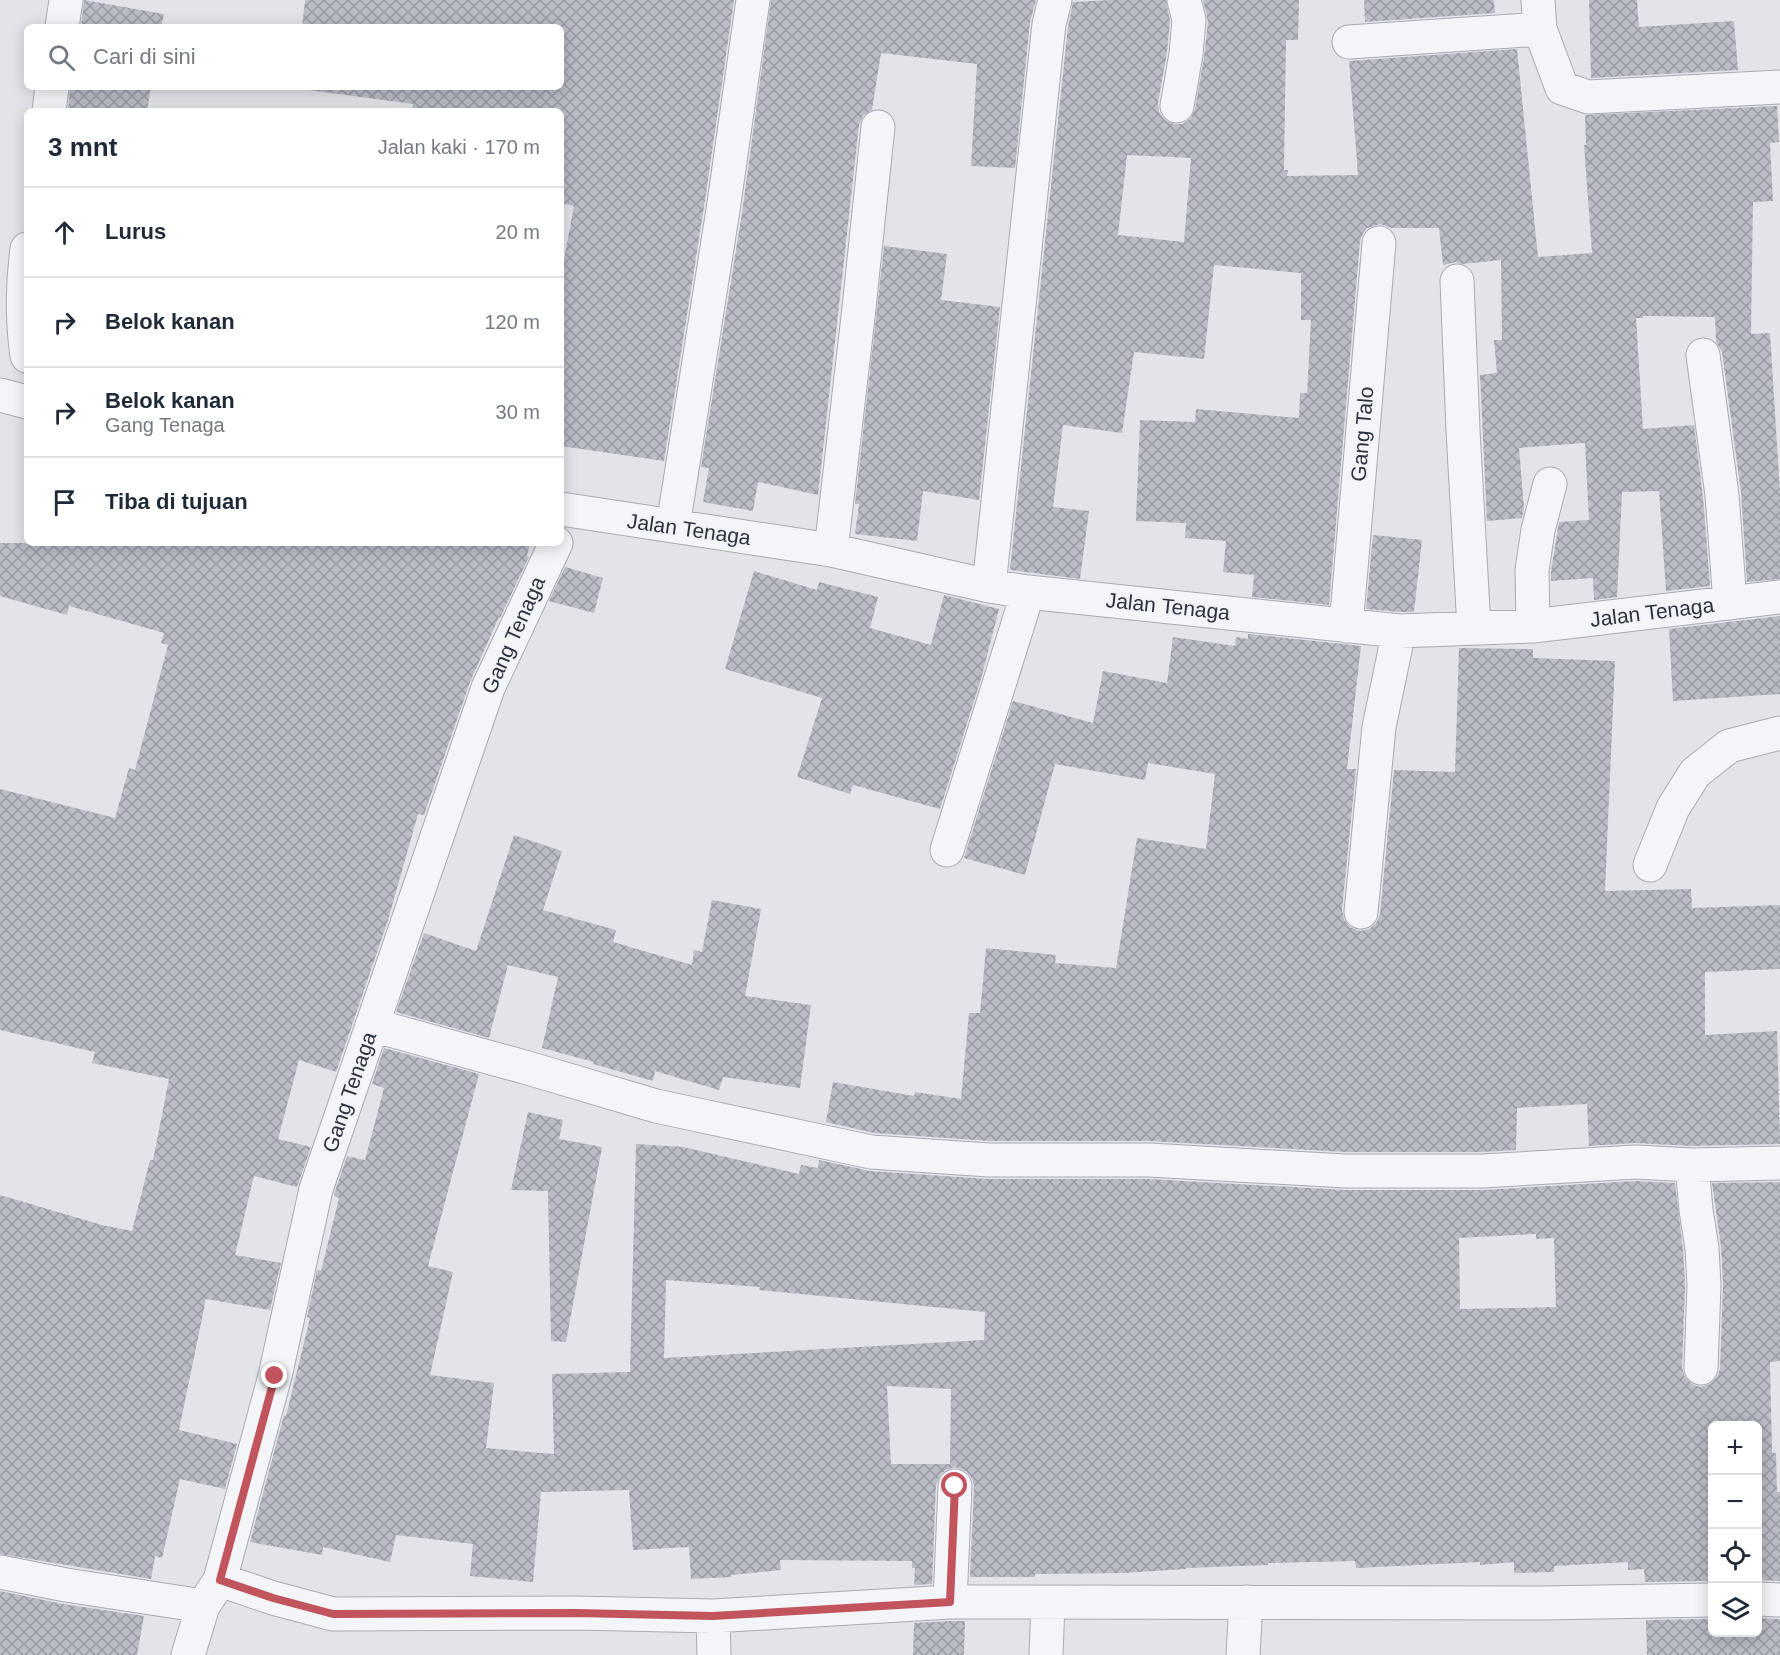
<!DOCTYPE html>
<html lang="id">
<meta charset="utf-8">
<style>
:root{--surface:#fff;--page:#f6f6f7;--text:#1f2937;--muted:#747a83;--line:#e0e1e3}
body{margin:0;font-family:Helvetica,sans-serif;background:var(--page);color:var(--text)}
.controls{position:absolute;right:18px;bottom:18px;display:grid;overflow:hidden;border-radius:9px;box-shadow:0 3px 15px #0003}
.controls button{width:54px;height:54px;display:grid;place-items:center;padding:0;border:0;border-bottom:2px solid var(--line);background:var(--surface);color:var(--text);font:30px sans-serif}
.stop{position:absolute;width:18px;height:18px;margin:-14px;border:4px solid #c1545d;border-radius:50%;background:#fff}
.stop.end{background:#c1545d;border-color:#fff;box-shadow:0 2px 6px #0008}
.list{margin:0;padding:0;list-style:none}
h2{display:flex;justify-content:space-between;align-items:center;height:78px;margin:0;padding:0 24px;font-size:26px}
h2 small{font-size:20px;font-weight:400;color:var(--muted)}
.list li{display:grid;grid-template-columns:39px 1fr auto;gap:18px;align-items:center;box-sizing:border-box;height:90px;padding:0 24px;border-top:2px solid var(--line)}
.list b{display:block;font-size:22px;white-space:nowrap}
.list p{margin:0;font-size:20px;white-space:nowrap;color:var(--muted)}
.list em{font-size:20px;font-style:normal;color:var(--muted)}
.icon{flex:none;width:33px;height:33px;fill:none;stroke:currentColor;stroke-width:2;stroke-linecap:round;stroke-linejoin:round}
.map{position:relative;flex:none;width:1780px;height:1655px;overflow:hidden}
.search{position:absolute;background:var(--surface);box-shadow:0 3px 15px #0003;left:24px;top:24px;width:540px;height:66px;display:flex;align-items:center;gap:15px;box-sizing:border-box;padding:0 21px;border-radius:9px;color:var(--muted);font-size:22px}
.panel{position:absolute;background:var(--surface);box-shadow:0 3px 15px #0003;left:24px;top:108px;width:540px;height:438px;border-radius:9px}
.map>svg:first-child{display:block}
.building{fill:url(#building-cross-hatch);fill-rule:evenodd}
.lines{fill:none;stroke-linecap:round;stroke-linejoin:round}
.minor-casing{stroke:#a8abb3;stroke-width:35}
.minor{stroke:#f4f5f8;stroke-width:33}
.route{stroke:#c1545d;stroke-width:8}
.labels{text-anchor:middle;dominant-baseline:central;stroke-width:4.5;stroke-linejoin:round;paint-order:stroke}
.street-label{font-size:21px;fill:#2c323f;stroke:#f1f3f6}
</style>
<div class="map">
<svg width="1780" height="1655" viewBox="0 0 1780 1655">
<defs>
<pattern id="building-cross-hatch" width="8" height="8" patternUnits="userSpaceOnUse" patternTransform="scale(1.5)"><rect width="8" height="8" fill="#babdc5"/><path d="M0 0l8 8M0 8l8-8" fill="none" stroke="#979aa1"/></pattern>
</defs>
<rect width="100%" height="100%" fill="#e2e4e9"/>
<!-- building -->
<path class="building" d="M84,0l80,14 -3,13h-80z
M305,0h429l-30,207 -40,254 -103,-15v-171l13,-69 -13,-3v-92h-129l-20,-3 1,-4 -119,-16v-1h267v-60h-259z
M771,0h265l-6,22 -15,146 -44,-2 6,-102 -96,-11 -9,57 -9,6 -4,9 -41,370 -60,-13 -5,29 -50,-9 6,-34 -8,-1 41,-254z
M1110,0h56l4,21 -3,31 -9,51 1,9 6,8 9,4h9l8,-6 4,-9 9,-52 4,-35 -5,-22h96l-1,40h-12l-2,130h4l-1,6 71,-1 -9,-114 168,-12 21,208 54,-4 -8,-108h2l-1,-30 192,-9 2,36 -9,1 3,58 -20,1 -2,132 19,-1 10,160v86l-33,3 -6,-90 -19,-140 -6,-10 -1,-25 -72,-1v2h-7l7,111 51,-4 9,72 7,89 -44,5 -7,-100 -37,1 -5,105 -23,3 -1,-22 -42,3v-10l8,-49 30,-2 -4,-77 -66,5 5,60 -2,10 -35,3 -7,-146 17,-2 -3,-33h8l-1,-80 -39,4 -6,-2 -13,3 -4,-37h-48l-11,-4 -13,4 -4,5 -3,8 -31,364 -77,-8 2,-22 -31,-3 3,-31 -41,-3 1,-15 -50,-2 4,-101 55,2 1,-13 103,9 1,-25h7l4,-73h-10v-47l-87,-8 -10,94 -70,-7 -12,81 -59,-8 -10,82 36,4 -9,68 -70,-9 58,-543 5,-25zM1127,155l64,3 -7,84 -66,-7z
M1364,0h130l1,13 -130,9z
M1589,0h48l2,27 95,-6 4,49 -147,8z
M70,87h81l-4,24h-79z
M884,246l63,8 -6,46 59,7 -21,193 -56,-9 -6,50 -62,-7 4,-30h-4z
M1373,535l49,5 -8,72h-14l-34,-3z
M0,543h530l-3,13 2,1 -29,61 -1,-1 -29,65 -46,133 -6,-1 -30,106 -52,152 -37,-12 -21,79 33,8 -14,40 -43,-11 -19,79 46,8 -11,47 -64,-11 -27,131 58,14 -12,45 -45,-10 -18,79 -7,-2 -4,23 -151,-25v-359l102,30 30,6 18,-71h3l16,-81 -77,-16 3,-11 -95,-22v-241l115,29 14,-50 6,2 33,-125 -7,-2 3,-10 -95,-27 -2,9 -67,-19z
M565,567l38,11 -9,35 -45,-12z
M754,571l63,19 2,-8 59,15 -8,31 61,17 13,-50 55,14 -18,70 -41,130 -87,-24 -3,9 -53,-17 25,-79 -97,-29z
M1780,616v78l-107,7 -4,-72z
M1248,634l113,12 -14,123h9l-14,141 2,9 6,8 10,4 9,-2 7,-6 4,-9 14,-144 61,2 4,-124 74,1v9l82,3 -10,230 86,-2 1,19 88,-3v64l-75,3v63l72,-4 3,113 -88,2 -57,-3 -46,3 -2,-42 -70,4 -1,42 -35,2h-135l-197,-11h-159l-116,-8 -48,-11 7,-40 81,14 1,-4 46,7 8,-86h11l6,-65 70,7 -1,8 61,5 21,-130 69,11 9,-75 -67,-11 -3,17 -90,-16 -30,111 -61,-17 49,-157 80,22 10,-52 64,12 6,-46 62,9 1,-9 12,2z
M514,835l48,16 -19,59 73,20 -3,12 79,23 2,-15 8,2 10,-52 49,9 -16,87 66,9 -11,83 -77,-11 -4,13 -64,-19 -2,10 -60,-17 1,-2 -52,-14 16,-71 -50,-12 -19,73 -93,-26 28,-79 52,18z
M384,1048l95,26 -51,192 25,6 -23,103 64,8 -8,65 68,6 -2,-80 78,-2 6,-228 47,3 116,27 2,-9 17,3 1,-8 51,11 118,8h160l197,11h138l153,-9 39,2 8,67 2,35 -3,83 3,9 7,7 8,3 10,-3 7,-7 3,-8 3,-85 -2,-37 -9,-64 68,-1v179l-10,1 2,91h4l1,39h3v89l-22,-1v-155h-45v156l-68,1 -1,-13 -16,1v-8l-74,4v6l-40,1v-11l-34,3v-3l-124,6 -1,-7 -87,2v2l-82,3v1l-62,4 -89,1v3h-65l4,-91 -2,-8 -6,-7 -11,-4 -9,3 -6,5 -4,10 -4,99 -18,1 1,-17h-3v-7l-132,-1 1,10 -50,5v2l-40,2 -2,-32 -56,3 -4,-60 -88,2 -8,90 -63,-6 3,-32 -77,-9 -6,27 -67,-15 -1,8 -72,-13 34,-127 2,1 24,-98 -3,-1 10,-47 4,1 18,-73 -5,-2v-2l13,-38 18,4 19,-72 -12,-4zM1536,1234v5l18,-1 2,69 -96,2 -1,-71zM666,1280l94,7 -1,3 226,22 -1,28 -320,18zM887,1386l64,3 -1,75h-59z
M528,1112l35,8 -4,19 43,8 -36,195 -15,-1 -3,-150 -37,-1z
M0,1591l63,13 81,12 -7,39h-137z
M1758,1618l22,1v36h-133l-1,-35 67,-1v13h45z
M951,1621h14l-1,34h-51l1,-32z"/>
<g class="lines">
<!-- minor casing -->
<g class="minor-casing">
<path id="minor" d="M1538,0l2,29 22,59 26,9 192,-10
M62,27l4,-27
M1349,42l191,-13
M1177,106l9,-52 3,-34 -5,-20
M49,111l3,-24
M27,249c-5,36 -5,71 0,107
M1457,281l6,149 11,198
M1703,355l19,140 8,108
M0,395l27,7
M561,509l270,41 158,36 39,6 371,39 134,-5 247,-29
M673,526l50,-316 30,-210
M831,550l27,-233 20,-190
M989,586l60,-562 6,-24
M1346,626l33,-383
M1533,626l-1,-56 6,-40 12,-46
M947,850l81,-258
M1650,865l23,-57 22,-35 34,-27 51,-13
M1361,912l18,-185 20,-96
M372,1025l156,43 128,38 215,46 118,8h160l196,11h137l154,-9 56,3 88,-2
M1692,1165l4,45 6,38 2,37 -3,83
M0,1572l66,13 137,21
M220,1580l53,18 60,16 243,-1 137,3 237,-14 593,1 169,-3
M1758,1599l22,1
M950,1602l5,-116
M713,1616l1,39
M188,1655l15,-49 17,-26 55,-204 41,-187 172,-501 68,-145
M1046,1655l2,-52
M1243,1655l3,-53"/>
</g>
<!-- minor -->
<use href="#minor" class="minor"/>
</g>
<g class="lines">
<!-- route -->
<path class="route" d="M275,1376l-55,204 53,18 60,16 243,-1 137,3 237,-14 5,-116"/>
</g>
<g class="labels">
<!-- street labels -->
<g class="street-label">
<text transform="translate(1362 434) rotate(-85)">Gang Talo</text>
<text transform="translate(689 529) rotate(8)">Jalan Tenaga</text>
<text transform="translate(1168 606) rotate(6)">Jalan Tenaga</text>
<text transform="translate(1652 612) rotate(-7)">Jalan Tenaga</text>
<text transform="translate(513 635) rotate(-66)">Gang Tenaga</text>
<text transform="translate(349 1092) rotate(-71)">Gang Tenaga</text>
</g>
</g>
</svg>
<div class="controls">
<button>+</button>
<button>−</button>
<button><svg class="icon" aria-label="locate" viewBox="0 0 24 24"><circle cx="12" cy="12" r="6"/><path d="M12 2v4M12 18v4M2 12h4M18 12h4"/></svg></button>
<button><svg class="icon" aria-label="layers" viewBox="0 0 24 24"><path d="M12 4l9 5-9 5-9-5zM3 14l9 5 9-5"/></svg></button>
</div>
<div class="stop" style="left:955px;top:1486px"></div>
<div class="stop end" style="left:275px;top:1376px"></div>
<div class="search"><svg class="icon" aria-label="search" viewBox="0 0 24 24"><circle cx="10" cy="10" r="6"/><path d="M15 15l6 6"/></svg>Cari di sini</div>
<section class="panel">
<h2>3 mnt<small>Jalan kaki · 170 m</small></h2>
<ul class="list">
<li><svg class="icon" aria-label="ahead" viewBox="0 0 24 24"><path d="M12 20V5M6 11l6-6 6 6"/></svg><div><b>Lurus</b></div><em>20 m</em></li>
<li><svg class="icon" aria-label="right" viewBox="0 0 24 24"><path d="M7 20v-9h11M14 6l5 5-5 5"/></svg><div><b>Belok kanan</b></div><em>120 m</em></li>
<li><svg class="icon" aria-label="right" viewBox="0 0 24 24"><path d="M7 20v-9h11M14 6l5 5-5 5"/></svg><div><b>Belok kanan</b><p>Gang Tenaga</p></div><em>30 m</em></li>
<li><svg class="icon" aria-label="arrive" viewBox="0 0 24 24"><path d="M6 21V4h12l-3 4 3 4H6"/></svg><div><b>Tiba di tujuan</b></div></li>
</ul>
</section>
</div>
